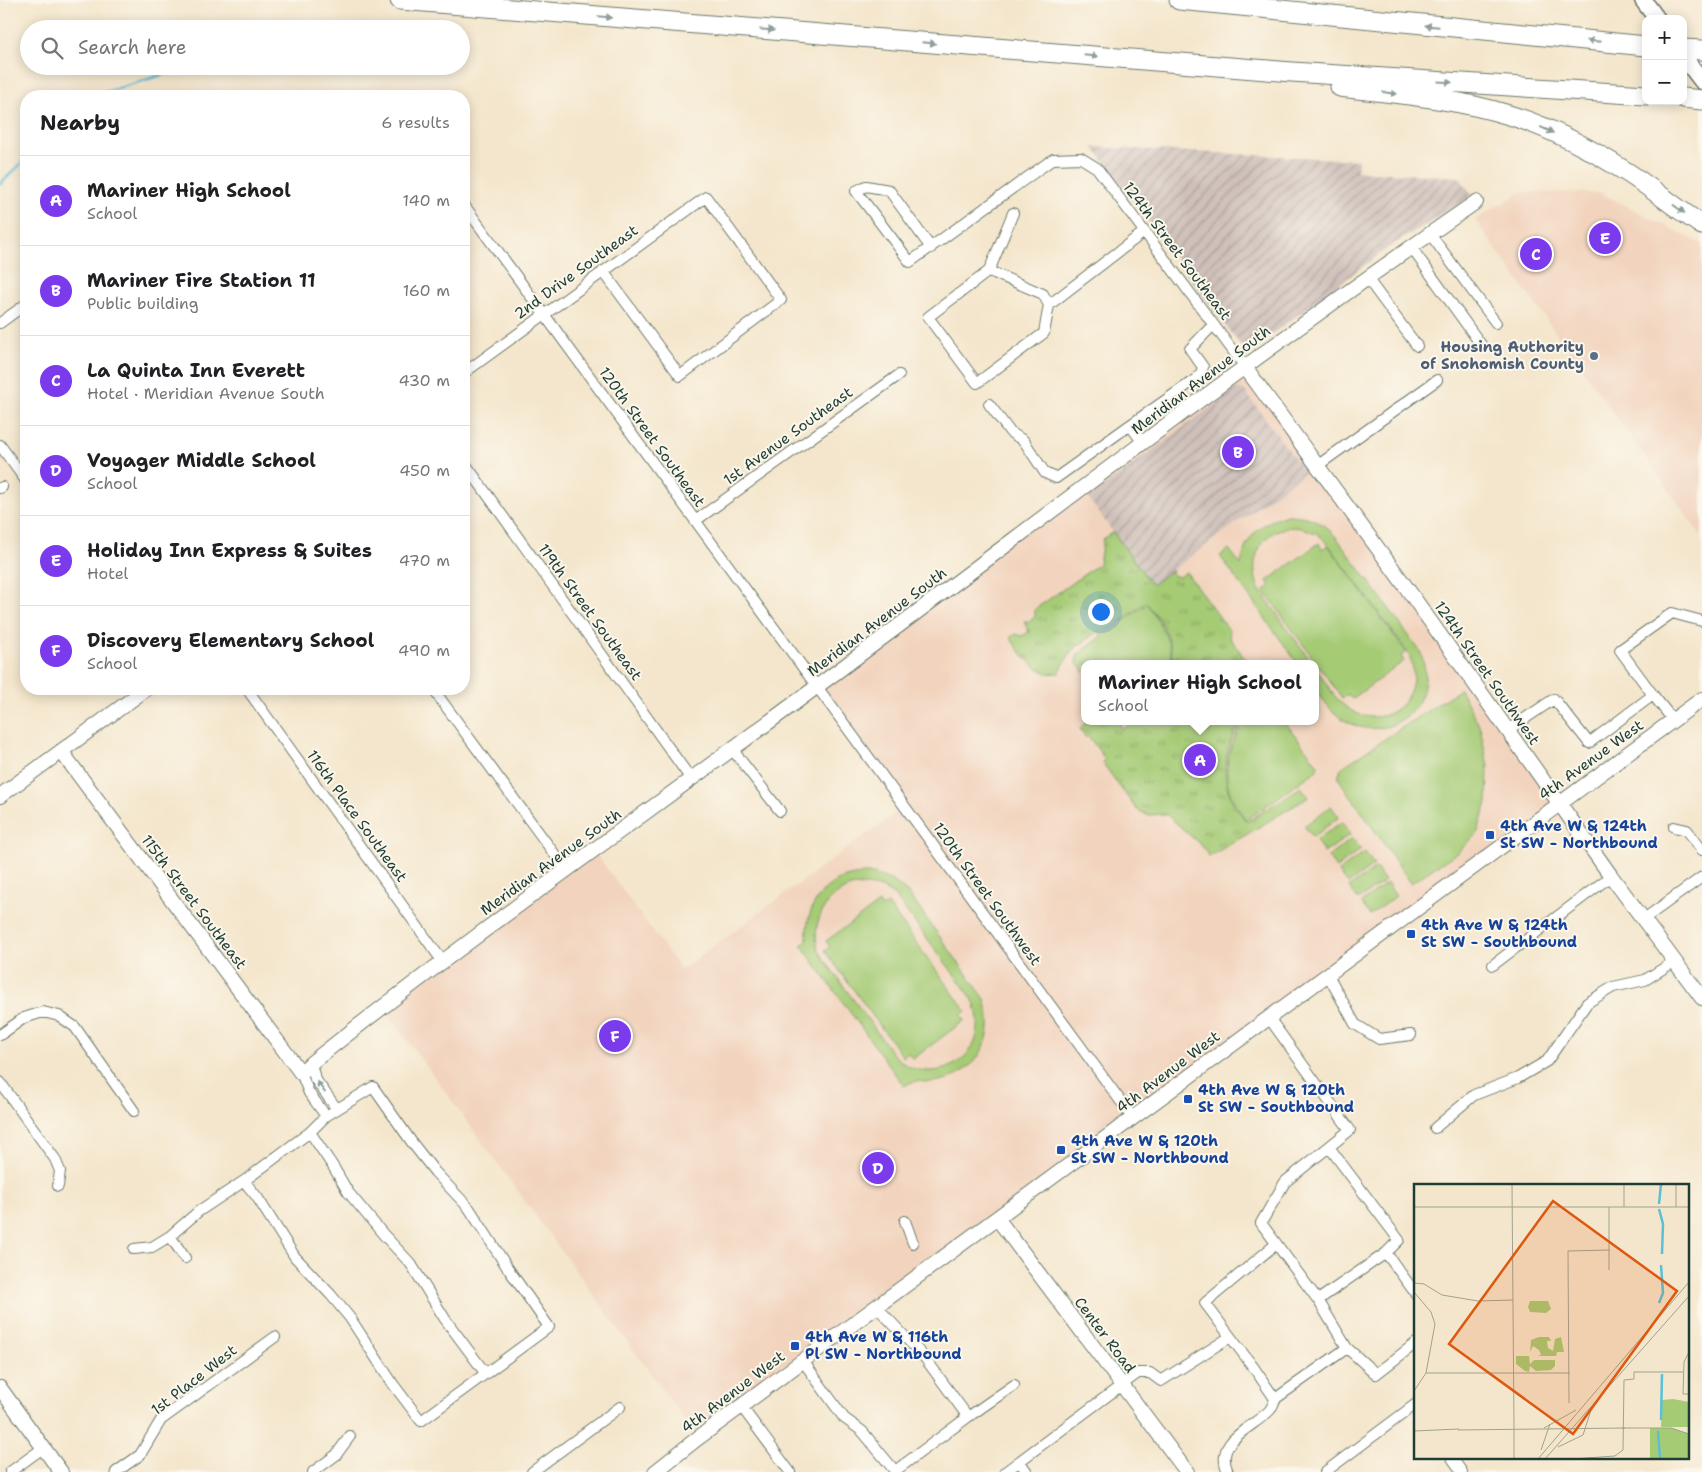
<!DOCTYPE html>
<meta charset="utf-8">
<style>
:root{--surface:#fff;--page:#f6f6f6;--text:#202124;--muted:#757577;--line:#e0e0e0;--accent:#7c3aed}
body{margin:0;font-family:"Shantell Sans",sans-serif;background:var(--page);color:var(--text)}
.controls{position:absolute;right:15px;top:15px;display:grid;overflow:hidden;border-radius:10px;box-shadow:0 2px 12px #0003}
.controls button{width:45px;height:45px;display:grid;place-items:center;padding:0;border:0;border-bottom:1px solid var(--line);background:var(--surface);color:var(--text);font:25px sans-serif}
.you{position:absolute;left:1100px;top:611px;width:18px;height:18px;margin:-12px;border:4px solid #fff;border-radius:50%;background:#1a73e8;box-shadow:0 0 0 8px #1a73e833}
.badge{display:grid;place-items:center;width:32px;height:32px;border-radius:50%;background:var(--accent);color:#fff;font-size:16px;font-weight:700}
.pin{position:absolute;translate:-50% -50%;border:2px solid #fff;box-shadow:0 1px 5px #0006}
.popup{position:absolute;left:1081px;top:660px;width:238px;height:65px;box-sizing:border-box;display:grid;place-content:center;border-radius:10px;background:var(--surface);filter:drop-shadow(0 1px 4px #0005);font-size:16px;white-space:nowrap;color:var(--muted)}
.popup b{font-size:19px;color:var(--text)}
.popup::after{content:'';position:absolute;left:50%;top:100%;margin-left:-10px;border:10px solid transparent;border-top-color:var(--surface)}
.list{margin:0;padding:0;list-style:none}
h2{display:flex;justify-content:space-between;align-items:center;height:65px;margin:0;padding:0 20px;font-size:21px}
h2 small{font-size:16px;font-weight:400;color:var(--muted)}
.list li{display:grid;grid-template-columns:32px 1fr auto;gap:15px;align-items:center;box-sizing:border-box;height:90px;padding:0 20px;border-top:1px solid var(--line)}
.list b{display:block;font-size:19px;white-space:nowrap}
.list p{margin:0;font-size:16px;white-space:nowrap;color:var(--muted)}
.list em{font-size:16px;font-style:normal;color:var(--muted)}
.icon{flex:none;width:28px;height:28px;fill:none;stroke:currentColor;stroke-width:2;stroke-linecap:round;stroke-linejoin:round}
.map{position:relative;flex:none;width:1702px;height:1472px;overflow:hidden}
.search{position:absolute;background:var(--surface);box-shadow:0 2px 12px #0003;left:20px;top:20px;width:450px;height:55px;display:flex;align-items:center;gap:12px;box-sizing:border-box;padding:0 18px;border-radius:28px;color:var(--muted);font-size:19px}
.panel{position:absolute;background:var(--surface);box-shadow:0 2px 12px #0003;left:20px;top:90px;width:450px;height:605px;border-radius:20px}
.map>svg:first-child{display:block}
.built{fill:#f2d4be;fill-rule:evenodd}
.industrial{fill:url(#industrial-furrows)}
.park{fill:url(#park-tufts);stroke:#628454}
.pitch{fill:#a5cb75;stroke:#628454;fill-rule:evenodd}
.lines{fill:none;stroke-linecap:round;stroke-linejoin:round}
.stream{stroke:#5abfd7;stroke-width:2.5}
.street-casing{stroke:#6a7869;stroke-width:12}
.secondary-casing{stroke:#6a7869;stroke-width:16}
.primary-casing{stroke:#6a7869;stroke-width:19}
.highway-casing{stroke:#6a7869;stroke-width:21}
.street{stroke:#fff;stroke-width:10}
.secondary{stroke:#fff;stroke-width:14}
.primary{stroke:#fff;stroke-width:16}
.highway{stroke:#fff;stroke-width:19}
.oneway{fill:#8f9e9a}
.service-dot{fill:#5c6f8a;stroke:#fbf7ec;stroke-width:2}
.transit-dot{fill:#1a4fb4;stroke:#fbf7ec;stroke-width:2}
.labels{text-anchor:middle;dominant-baseline:central;stroke-width:4;stroke-linejoin:round;paint-order:stroke}
.street-label{font-size:15px;fill:#1f3d34;stroke:#fbf7ec}
.service-label{font-size:15px;font-weight:bold;fill:#4e5e75;stroke:#fbf7ec;text-anchor:end}
.transit-label{font-size:15px;font-weight:bold;fill:#164399;stroke:#fbf7ec;text-anchor:start}
.inset-river{fill:none;stroke:#5abfd7;stroke-width:2.5}
.inset-road{fill:none;stroke:#9fa28f;stroke-width:1}
.view{fill:#de580e;fill-opacity:0.15;stroke:#de580e;stroke-width:2.5}
.inset-edge{fill:none;stroke:#1f3d34;stroke-width:2.5}
</style>
<div class="map">
<svg width="1702" height="1472" viewBox="0 0 1702 1472">
<defs>
<pattern id="industrial-furrows" width="10" height="10" patternUnits="userSpaceOnUse" patternTransform="scale(1.25)"><rect width="10" height="10" fill="#cfc0ba"/><path d="M-1 1l2-2M0 10L10 0M9 11l2-2" fill="none" stroke="#a79d98"/></pattern>
<pattern id="park-tufts" width="24" height="20" patternUnits="userSpaceOnUse" patternTransform="scale(1.25)"><rect width="24" height="20" fill="#a5cb75"/><path d="M3 7l-1-3M5 7V3M7 7l1-3M15 17l-1-3M17 17v-4M19 17l1-3" fill="none" stroke="#86a661"/></pattern>
</defs>
<rect width="100%" height="100%" fill="#fbf7ec"/>
<filter id="ink" filterUnits="userSpaceOnUse"><feTurbulence type="fractalNoise" baseFrequency=".02" numOctaves="2"/><feDisplacementMap in="SourceGraphic" scale="10" xChannelSelector="R" yChannelSelector="G"/><feConvolveMatrix kernelMatrix="1 2 1 2 8 2 1 2 1" color-interpolation-filters="sRGB"/></filter>
<filter id="wash" filterUnits="userSpaceOnUse"><feTurbulence type="fractalNoise" baseFrequency=".0096" numOctaves="4" result="noise"/><feDisplacementMap in="SourceGraphic" scale="20" xChannelSelector="R" yChannelSelector="G"/><feGaussianBlur stdDeviation="1.12" result="paint"/><feColorMatrix in="noise" values="0 0 0 0 0 0 0 0 0 0 0 0 0 0 0 0 0 1.4 0 .05"/><feComposite in="paint" operator="in"/></filter>
<g filter="url(#wash)">
<rect width="100%" height="100%" fill="#f4e6cc"/>
<!-- built -->
<path class="built" d="M1521,192l80,1 101,51v294l-41,-59 -186,-259z
M1245,367l314,436 -861,635 -309,-423 -8,-8 213,-156 87,119 223,-163 -86,-121zM1085,664h230v57h-230z"/>
<!-- industrial -->
<path class="industrial" d="M1093,147l265,13 -1,11 102,6 14,19 -81,49 -146,108z
M1235,389l9,1 61,82 -153,113 -64,-87z"/>
<!-- park -->
<path class="park" d="M1113,532l39,53 20,-15 1,5 6,2 7,-5 43,58 1,8 19,26h-76c-3,-28 -9,-40 -27,-61l-45,32 -3,-4 -27,20 -12,22c-3,0 -9,1 -12,0 -15,-5 -30,-23 -37,-36l6,-3 6,2 7,-4 -5,-11h5l6,-4v-8l64,-45 4,-25z
M1087,721h31l5,8 13,-8h105c-13,20 -20,49 -12,72 3,10 10,19 16,27l3,1 53,-34 8,10 -100,60 -6,-10 -37,-33 -19,1 -11,-6 -34,-47 3,-3 -17,-23 -2,2 -6,-9z"/>
<!-- pitch -->
<path class="pitch" d="M1288,515c23,1 34,6 49,23l83,113c26,65 -54,108 -95,51 -3,-4 -9,-10 -10,-16 -1,-6 0,-13 0,-19 10,13 19,33 34,42 39,26 80,-17 58,-58l-79,-107c-4,-4 -9,-10 -15,-12 -39,-18 -70,19 -54,57l54,75h-15l-78,-108 9,-7 12,16c4,-29 19,-43 47,-50z
M1319,543l3,6 6,-4 78,107 -5,4 3,5 -52,38 -4,-5 -6,4 -78,-107 6,-5 -3,-5z
M1147,604c13,18 24,37 25,60h-87v10l-9,-12 2,-8z
M1460,689l20,38 8,39 -1,37 -10,31 -19,18 -47,31 -73,-105 3,-10z
M1243,721h41l34,44 -2,6 -70,49c-6,-9 -12,-17 -16,-27 -8,-23 1,-52 13,-72z
M1331,806l8,11 -26,20 -9,-11z
M1342,822l9,12 -27,19 -8,-13z
M1352,838l9,11 -25,19 -8,-11z
M1365,852l9,13 -26,19 -10,-13z
M1376,868l9,13 -27,19 -9,-13z
M874,874l19,7 15,12 77,106c1,6 4,13 4,19 3,33 -23,61 -56,64 -14,1 -15,-4 -29,4l-103,-141 6,-4c-3,-30 15,-61 47,-66 6,-1 14,-1 20,-1zM867,885l15,3 13,8 77,102c4,10 7,20 6,30 -2,29 -32,48 -59,42 -10,-2 -19,-9 -26,-16l-67,-92c-3,-5 -6,-9 -8,-14 -7,-25 8,-53 33,-61 4,-1 10,-1 16,-2z
M1387,883l9,13 -26,19 -9,-12z
M879,903l3,5 6,-4 78,107 -5,4 4,5 -52,39 -5,-6 -5,4 -78,-106 5,-4 -4,-6z"/>
<g class="lines">
<!-- stream -->
<path class="stream" d="M93,96l98,-30
M0,184l26,-25"/>
</g>
</g>
<g filter="url(#ink)">
<g class="lines">
<!-- street casing -->
<g class="street-casing">
<path id="street" d="M464,205l669,913
M1430,234l66,89
M1411,247l71,99
M931,248l-42,-58 -23,-4 -10,5 54,71 143,-103 28,-1 16,10 148,199
M989,271l24,-58
M1367,278l50,68
M1049,305l-6,-11 -54,-23 -61,46 49,66 67,-50 5,-28 95,-73
M0,323l26,-19
M464,373l242,-176 75,103 -101,76 -77,-105
M989,404l21,28 14,9 21,32 11,5 74,-53
M1143,443l-13,-18 66,-46 5,-6 2,-6 -13,-18 23,-24
M0,445l26,36
M464,462l227,317
M1317,466l120,-86
M0,488l2,-1
M695,521l204,-146
M247,689l196,273
M433,689l134,182
M1653,695l20,25
M1508,730l46,-31 35,44 64,-48 -33,-45 52,-37 30,8
M732,749l48,62
M1674,827l13,3 15,20
M1644,919l58,-42
M1493,965l118,-89
M1328,975l27,49 24,15 32,-4
M1269,1018l81,112 -65,52 -24,41 57,77 68,-47 30,41
M0,1035l24,-17 19,-6 16,4 16,11 59,84
M311,1063l4,16 22,30
M301,1073l8,20 17,23
M0,1082l55,77 5,12 -2,15
M1435,1128l39,-33 44,-17 29,-17 40,-58 26,-16 32,-7 30,-19
M310,1132l24,36 14,24 35,42 28,30 34,55 41,55
M1329,1147l70,93 -13,13
M905,1221l8,22
M170,1236l15,22
M1276,1244l-71,59 49,65 21,31 72,-51 29,26 40,-31
M134,1249l18,-2 18,-11 29,-25 45,-30 66,-49 16,-16 47,-29 40,57 22,28 34,36 38,59 42,60 -128,94 -28,-37 -43,-66 -19,-23 -36,-38 -38,-60 -13,-16
M1318,1300l29,48
M877,1307l48,51 43,59
M803,1361l41,57 18,13 33,40 73,-54 46,-32
M741,1406l49,66
M1452,1458l10,14
M1020,1462l7,10
M10,1472l33,-24
M116,1472l24,-17 21,-35 114,-83
M313,1472l23,-17 14,-19
M532,1472l88,-65
M1005,1472l133,-99h12l11,8 69,-44
M1228,1472c-15,-32 25,-44 42,-62 2,-3 4,-7 5,-11
M1325,1472l91,-68"/>
</g>
<!-- secondary casing -->
<g class="secondary-casing">
<path id="secondary" d="M1245,367l156,213 210,296 91,122
M61,751l240,322 10,-10c165,-131 339,-252 508,-378 219,-162 433,-329 657,-483
M0,796l146,-107
M997,1218l190,254
M0,1388l61,84
M655,1472l43,-34 1004,-739"/>
</g>
<!-- primary casing -->
<g class="primary-casing">
<path id="primary" d="M1643,0l14,19
M1683,56l19,25"/>
</g>
<!-- highway casing -->
<g class="highway-casing">
<path id="highway" d="M400,0l892,72 354,23
M1179,0l467,46
M1683,49l19,1
M1340,87c57,7 114,11 169,28 40,12 80,33 116,56 26,16 50,37 77,54
M1683,98l19,2"/>
</g>
<!-- street -->
<use href="#street" class="street"/>
<!-- secondary -->
<use href="#secondary" class="secondary"/>
<!-- primary -->
<use href="#primary" class="primary"/>
<!-- highway -->
<use href="#highway" class="highway"/>
</g>
<!-- one-way arrows -->
<defs><path id="oneway-solid" d="M-6-.8H1V-3.2L6.5 0L1 3.2V.8H-6Z" transform="scale(1.25)"/></defs>
<g class="oneway">
<use href="#oneway-solid" transform="translate(605 17) rotate(5)"/>
<use href="#oneway-solid" transform="translate(1432 26) rotate(-175)"/>
<use href="#oneway-solid" transform="translate(767 30) rotate(5)"/>
<use href="#oneway-solid" transform="translate(1594 41) rotate(-175)"/>
<use href="#oneway-solid" transform="translate(929 43) rotate(5)"/>
<use href="#oneway-solid" transform="translate(1091 56) rotate(5)"/>
<use href="#oneway-solid" transform="translate(1445 82) rotate(4)"/>
<use href="#oneway-solid" transform="translate(1390 93) rotate(7)"/>
<use href="#oneway-solid" transform="translate(1547 130) rotate(25)"/>
<use href="#oneway-solid" transform="translate(1679 209) rotate(36)"/>
<use href="#oneway-solid" transform="translate(321 1087) rotate(-126)"/>
</g>
</g>
<!-- markers -->
<circle class="service-dot" cx="1594" cy="356" r="5"/>
<g class="transit-dot">
<rect x="1485" y="830" width="10" height="10" rx="2.5"/>
<rect x="1406" y="929" width="10" height="10" rx="2.5"/>
<rect x="1183" y="1094" width="10" height="10" rx="2.5"/>
<rect x="1056" y="1145" width="10" height="10" rx="2.5"/>
<rect x="790" y="1341" width="10" height="10" rx="2.5"/>
</g>
<g class="labels">
<!-- street labels -->
<g class="street-label">
<text transform="translate(1177 251) rotate(53)">124th Street Southeast</text>
<text transform="translate(576 272) rotate(-36)">2nd Drive Southeast</text>
<text transform="translate(1201 380) rotate(-37)">Meridian Avenue South</text>
<text transform="translate(788 436) rotate(-36)">1st Avenue Southeast</text>
<text transform="translate(652 437) rotate(54)">120th Street Southeast</text>
<text transform="translate(590 612) rotate(54)">119th Street Southeast</text>
<text transform="translate(877 622) rotate(-37)">Meridian Avenue South</text>
<text transform="translate(1487 673) rotate(55)">124th Street Southwest</text>
<text transform="translate(1591 760) rotate(-36)">4th Avenue West</text>
<text transform="translate(357 816) rotate(54)">116th Place Southeast</text>
<text transform="translate(551 862) rotate(-36)">Meridian Avenue South</text>
<text transform="translate(987 894) rotate(54)">120th Street Southwest</text>
<text transform="translate(194 902) rotate(53)">115th Street Southeast</text>
<text transform="translate(1168 1072) rotate(-37)">4th Avenue West</text>
<text transform="translate(1105 1335) rotate(53)">Center Road</text>
<text transform="translate(194 1380) rotate(-38)">1st Place West</text>
<text transform="translate(733 1392) rotate(-37)">4th Avenue West</text>
</g>
<!-- service labels -->
<g class="service-label">
<text x="1584" y="347">Housing Authority<tspan x="1584" dy="17">of Snohomish County</tspan></text>
</g>
<!-- transit labels -->
<g class="transit-label">
<text x="1500" y="826">4th Ave W &amp; 124th<tspan x="1500" dy="17">St SW - Northbound</tspan></text>
<text x="1421" y="925">4th Ave W &amp; 124th<tspan x="1421" dy="17">St SW - Southbound</tspan></text>
<text x="1198" y="1090">4th Ave W &amp; 120th<tspan x="1198" dy="17">St SW - Southbound</tspan></text>
<text x="1071" y="1141">4th Ave W &amp; 120th<tspan x="1071" dy="17">St SW - Northbound</tspan></text>
<text x="805" y="1337">4th Ave W &amp; 116th<tspan x="805" dy="17">Pl SW - Northbound</tspan></text>
</g>
</g>
<!-- overview -->
<g transform="translate(1414 1184)">
<rect width="275" height="275" fill="#f4e6cc"/>
<path d="M259,215l16,3v25h-28l1,-27z" fill="#a5cb75"/>
<path d="M125,153h10l2,4h-4l1,7 5,3 2,-12 6,-2 3,15h-7l-1,4h-19l4,-1 -2,-5 -6,-4 -3,6 1,-12zM236,244h23l16,6v25h-39z" fill="#a5cb75"/>
<path d="M116,117h18l3,8 -5,4 -16,-1 -2,-5zM102,172h13l1,8 4,-4h21v6l-4,4 -15,1 -6,-5 -1,6 -4,-1 -9,-7z" fill="#a5cb75"/>
<path class="inset-river" d="M245,20l2,-20M245,25l4,15 -1,30M245,119l4,-10 -2,-28M247,236l1,-46M244,247l2,28"/>
<path class="inset-road" d="M98,0l2,244M210,0v23M262,0v23M0,23h275M195,23v63M0,99l10,1 18,11 36,6 35,-1M0,108l17,20 4,12 -9,49 -12,18M275,168l-5,10 -1,32h6M12,189h144M155,219l-1,-152 42,-1M100,244v31M130,244l32,-18M208,244h49l18,6M44,246l167,-2M0,247l45,-2M144,263l25,-12 8,-25M127,266l9,-26M124,275l151,-177M131,275l144,-163M158,275l43,-3 8,-6 1,-70 10,-1v-7h49"/>
<path class="view" d="M139,17l124,90 -104,143 -124,-90z"/>
<rect width="275" height="275" class="inset-edge"/>
</g>
</svg>
<div class="controls">
<button>+</button>
<button>−</button>
</div>
<div class="you"></div>
<div class="pin badge" style="left:1200px;top:760px">A</div>
<div class="popup"><b>Mariner High School</b>School</div>
<div class="pin badge" style="left:1238px;top:452px">B</div>
<div class="pin badge" style="left:1536px;top:254px">C</div>
<div class="pin badge" style="left:878px;top:1168px">D</div>
<div class="pin badge" style="left:1605px;top:238px">E</div>
<div class="pin badge" style="left:615px;top:1036px">F</div>
<div class="search"><svg class="icon" aria-label="search" viewBox="0 0 24 24"><circle cx="10" cy="10" r="6"/><path d="M15 15l6 6"/></svg>Search here</div>
<section class="panel">
<h2>Nearby<small>6 results</small></h2>
<ul class="list">
<li><span class="badge">A</span><div><b>Mariner High School</b><p>School</p></div><em>140 m</em></li>
<li><span class="badge">B</span><div><b>Mariner Fire Station 11</b><p>Public building</p></div><em>160 m</em></li>
<li><span class="badge">C</span><div><b>La Quinta Inn Everett</b><p>Hotel · Meridian Avenue South</p></div><em>430 m</em></li>
<li><span class="badge">D</span><div><b>Voyager Middle School</b><p>School</p></div><em>450 m</em></li>
<li><span class="badge">E</span><div><b>Holiday Inn Express &amp; Suites</b><p>Hotel</p></div><em>470 m</em></li>
<li><span class="badge">F</span><div><b>Discovery Elementary School</b><p>School</p></div><em>490 m</em></li>
</ul>
</section>
</div>
